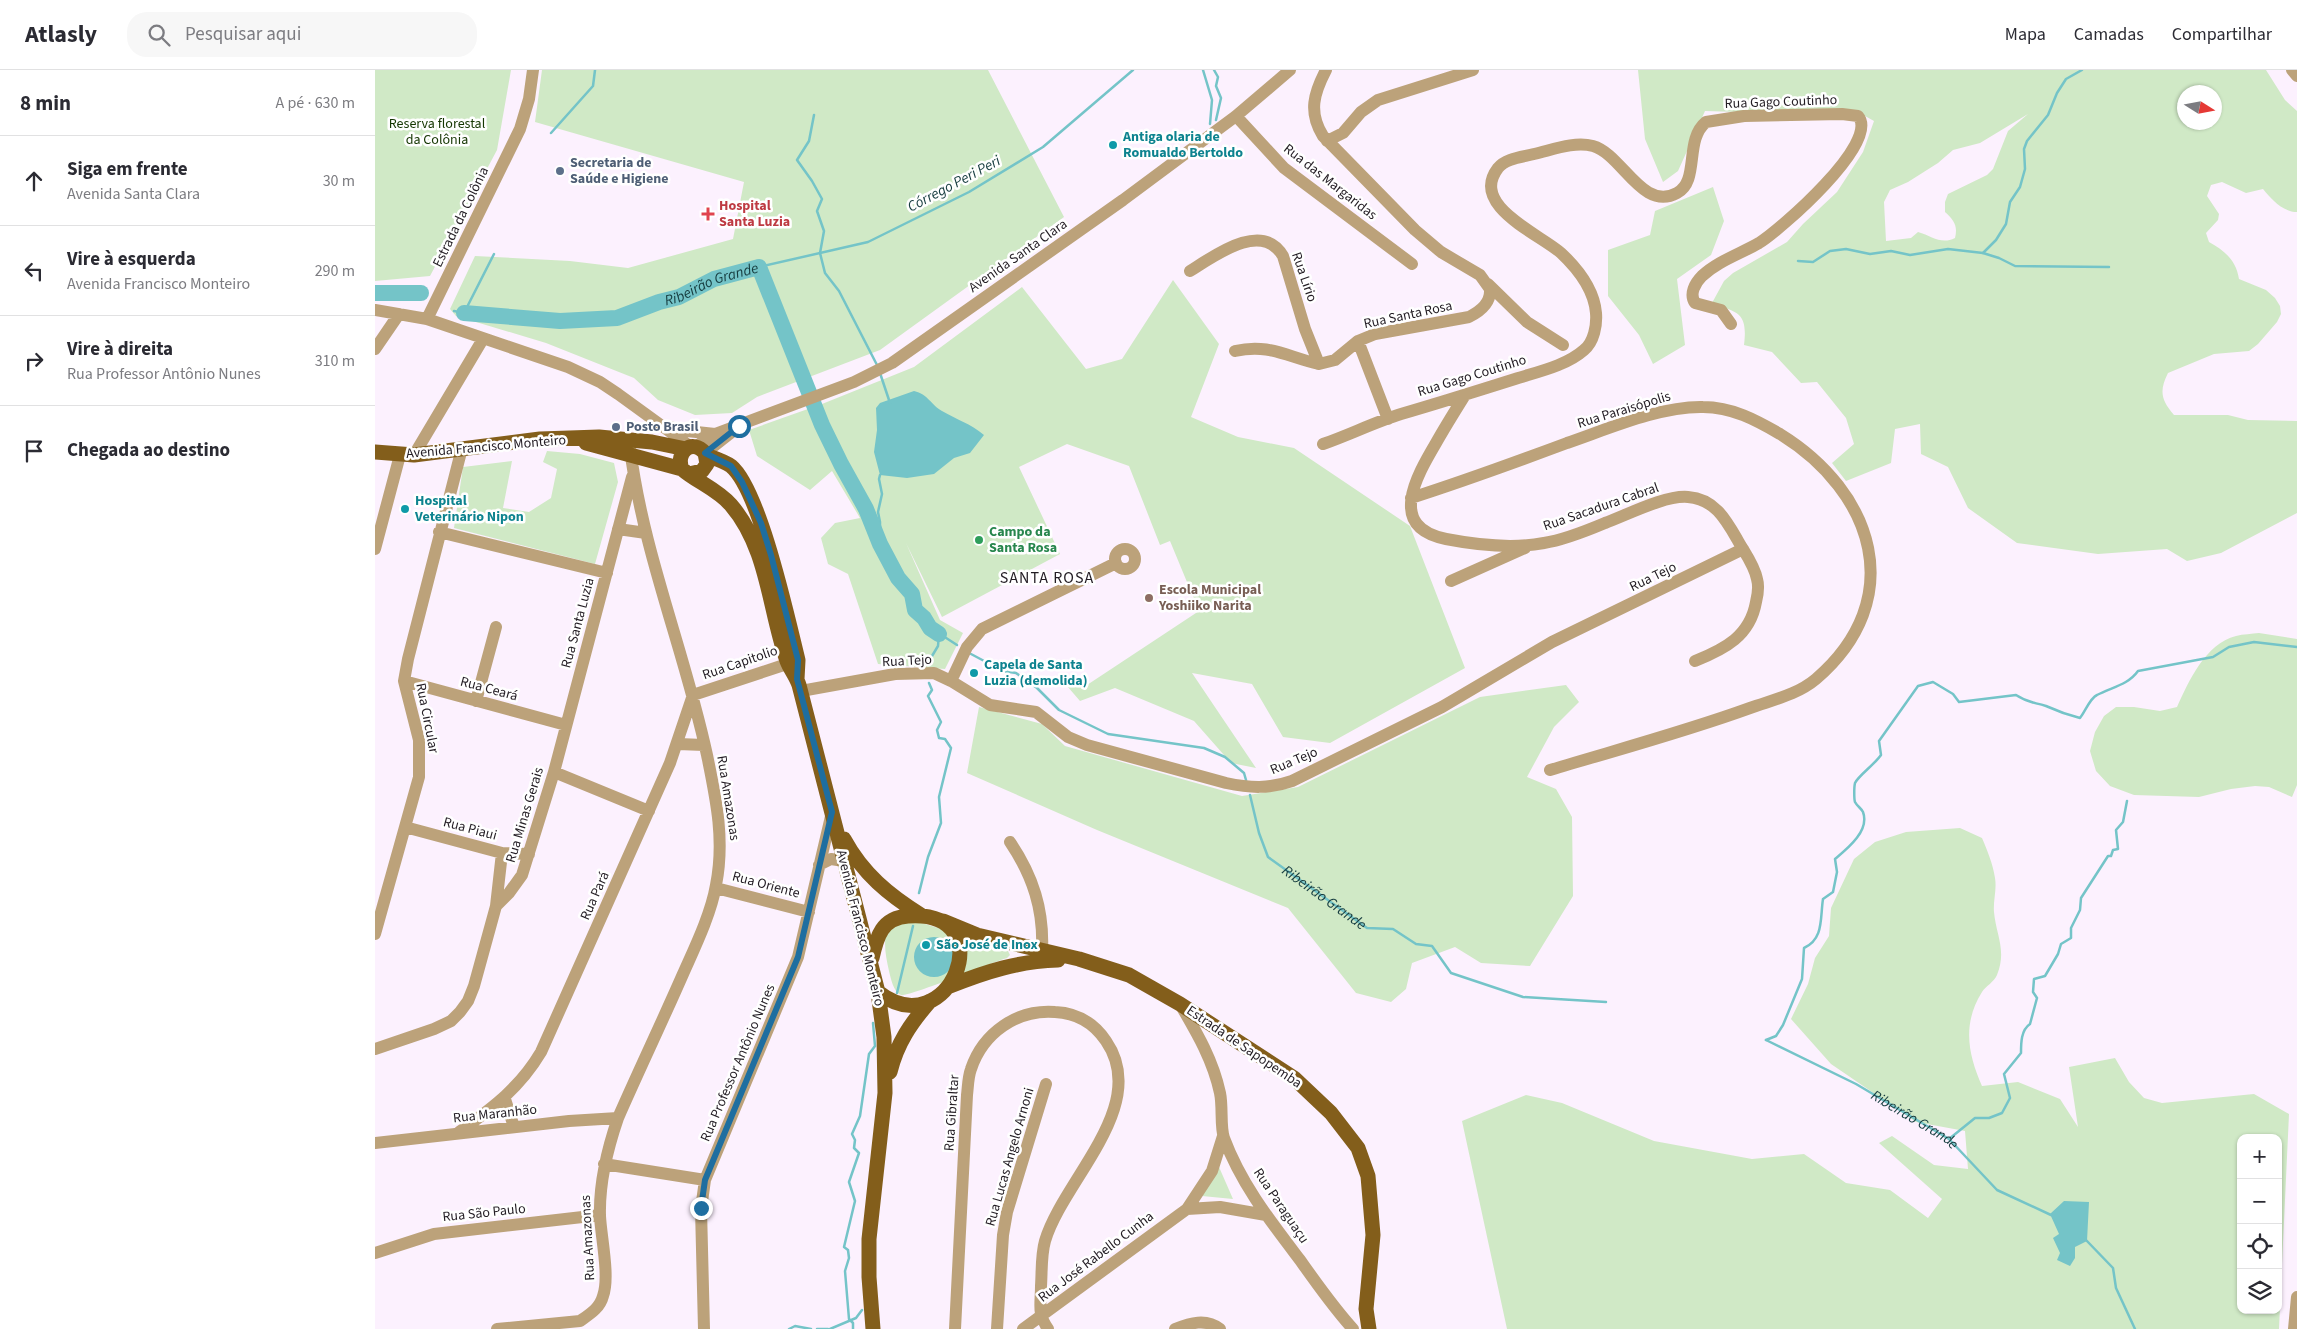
<!DOCTYPE html>
<html lang="pt">
<meta charset="utf-8">
<style>
:root{--surface:#fff;--page:#f7f7f7;--text:#2b2b33;--muted:#7c7c81;--line:#e1e1e2}
body{margin:0;font-family:"Source Sans 3",sans-serif;background:var(--page);color:var(--text)}
.controls{position:absolute;right:15px;bottom:15px;display:grid;overflow:hidden;border-radius:10px;box-shadow:0 1px 4px #0004}
.controls button{width:45px;height:45px;display:grid;place-items:center;padding:0;border:0;border-bottom:1px solid var(--line);background:var(--surface);color:var(--text);font:25px sans-serif}
.compass{position:absolute;left:1802px;top:15px;width:45px;height:45px;border-radius:50%;background:var(--surface);box-shadow:0 1px 4px #0004;rotate:101deg}
.stop{position:absolute;width:15px;height:15px;margin:-11px;border:4px solid #1e6ea0;border-radius:50%;background:#fff}
.stop.end{background:#1e6ea0;border-color:#fff;box-shadow:0 1px 5px #0008}
.list{margin:0;padding:0;list-style:none}
h2{display:flex;justify-content:space-between;align-items:center;height:65px;margin:0;padding:0 20px;font-size:21px}
h2 small{font-size:16px;font-weight:400;color:var(--muted)}
.list li{display:grid;grid-template-columns:32px 1fr auto;gap:15px;align-items:center;box-sizing:border-box;height:90px;padding:0 20px;border-top:1px solid var(--line)}
.list b{display:block;font-size:19px;white-space:nowrap}
.list p{margin:0;font-size:16px;white-space:nowrap;color:var(--muted)}
.list em{font-size:16px;font-style:normal;color:var(--muted)}
.icon{flex:none;width:28px;height:28px;fill:none;stroke:currentColor;stroke-width:2;stroke-linecap:round;stroke-linejoin:round}
.map{position:relative;flex:none;width:1922px;height:1259px;overflow:hidden}
header{display:flex;align-items:center;gap:30px;box-sizing:border-box;height:70px;padding:0 25px;background:var(--surface);border-bottom:1px solid var(--line)}
header strong{font-size:24px}
nav{display:flex;gap:28px;margin-inline-start:auto;font-size:18px}
.search{width:350px;height:45px;background:var(--page);display:flex;align-items:center;gap:12px;box-sizing:border-box;padding:0 18px;border-radius:20px;color:var(--muted);font-size:19px}
main{display:flex}
aside{flex:1;background:var(--surface)}
.map>svg:first-child{display:block}
.green{fill:#d0e9c6;fill-rule:evenodd}
.water{fill:#74c4c8}
.lines{fill:none;stroke-linecap:round;stroke-linejoin:round}
.stream{stroke:#74c4c8;stroke-width:2.5}
.river{stroke:#74c4c8;stroke-width:16}
.minor{stroke:#bca27a;stroke-width:12}
.major{stroke:#835e1b;stroke-width:15}
.route{stroke:#1e6ea0;stroke-width:6}
.culture-dot{fill:#0f9aa8;stroke:#fff;stroke-width:2}
.service-dot{fill:#5c6f8a;stroke:#fff;stroke-width:2}
.health-dot{fill:#e0444e;stroke:#fff;stroke-width:2}
.leisure-dot{fill:#2e9e5b;stroke:#fff;stroke-width:2}
.education-dot{fill:#8d6e63;stroke:#fff;stroke-width:2}
.labels{text-anchor:middle;dominant-baseline:central;stroke-width:5;stroke-linejoin:round;paint-order:stroke}
.street-label{font-size:14px;fill:#221c23;stroke:#fff}
.park-label{font-size:14px;fill:#153602;stroke:#fff}
.culture-label{font-size:14px;font-weight:bold;fill:#0d838f;stroke:#fff;text-anchor:start}
.service-label{font-size:14px;font-weight:bold;fill:#4e5e75;stroke:#fff;text-anchor:start}
.health-label{font-size:14px;font-weight:bold;fill:#be3a42;stroke:#fff;text-anchor:start}
.leisure-label{font-size:14px;font-weight:bold;fill:#27864d;stroke:#fff;text-anchor:start}
.education-label{font-size:14px;font-weight:bold;fill:#785e54;stroke:#fff;text-anchor:start}
.water-label{font-size:15px;font-style:italic;fill:#163c3f;stroke:#fff}
.quarter-label{font-size:16px;letter-spacing:1px;fill:#221c23;stroke:#fff}
</style>
<header>
<strong>Atlasly</strong>
<div class="search"><svg class="icon" aria-label="search" viewBox="0 0 24 24"><circle cx="10" cy="10" r="6"/><path d="M15 15l6 6"/></svg>Pesquisar aqui</div>
<nav><a>Mapa</a><a>Camadas</a><a>Compartilhar</a></nav>
</header>
<main>
<aside>
<h2>8 min<small>A pé · 630 m</small></h2>
<ul class="list">
<li><svg class="icon" aria-label="ahead" viewBox="0 0 24 24"><path d="M12 20V5M6 11l6-6 6 6"/></svg><div><b>Siga em frente</b><p>Avenida Santa Clara</p></div><em>30 m</em></li>
<li><svg class="icon" aria-label="left" viewBox="0 0 24 24"><path d="M17 20v-9H6M10 6l-5 5 5 5"/></svg><div><b>Vire à esquerda</b><p>Avenida Francisco Monteiro</p></div><em>290 m</em></li>
<li><svg class="icon" aria-label="right" viewBox="0 0 24 24"><path d="M7 20v-9h11M14 6l5 5-5 5"/></svg><div><b>Vire à direita</b><p>Rua Professor Antônio Nunes</p></div><em>310 m</em></li>
<li><svg class="icon" aria-label="arrive" viewBox="0 0 24 24"><path d="M6 21V4h12l-3 4 3 4H6"/></svg><div><b>Chegada ao destino</b></div></li>
</ul>
</aside>
<div class="map">
<svg width="1922" height="1259" viewBox="0 0 1922 1259">
<rect width="100%" height="100%" fill="#fcf1fe"/>
<!-- green -->
<path class="green" d="M0,0h136l-14,80 -67,126 -55,5z
M167,0h446l76,147 -184,133 -123,47 -25,16 -37,2 -37,-15 -24,-22 -88,-35 -90,-27 -6,-7 25,-53 95,5 58,7 105,-29 11,-57 -209,-60z
M1263,0h628l19,30 12,11v101c-14,0 -26,-13 -34,-23l-17,4 -24,-11 -11,3 -4,11 12,18 -1,6 -12,13 3,9c16,9 27,18 30,37l27,11 9,8 5,8 1,8 -4,8 -19,22 -9,7 -35,3 -46,19c-9,18 -7,27 6,42h54l20,5 49,1v92l-76,40 -34,8 -20,-12 -69,5 -81,-11 -49,-35 -20,-41 -27,-13 -1,-30 -25,5 -4,34 -45,18 -14,-18 22,-19 -8,-26 -29,-36 -16,1 -29,-31 -28,-7c4,-33 -6,-32 -32,-42l12,-22 9,-8 54,-31 16,-18 34,-32 26,-40 11,-31 -9,-5 -160,-5 -27,60 -15,11 -18,-43zM1810,22h30v30h-30zM1653,44l-20,17 -15,38 -6,6 -39,19 -3,8v10c9,8 13,14 10,26 -14,7 -23,-2 -37,-6l-7,6 -25,3 -2,-39 6,-12 18,-8 30,-19 15,-13 27,-7z
M1338,117l11,34 -13,34 -34,24 8,66 -32,19 -14,-29 -31,-39v-46l42,-15 5,-24z
M798,210l46,64 -28,73 47,20 56,11 116,78 55,142 -135,75 -47,-6 -31,-53 -60,-11 64,95 -25,-5 -37,-42 -79,-33 -35,13 -19,-22 26,6 112,-74 -29,-70 -10,4 -31,-79 -62,-22 -48,23 41,87 -118,63 -36,-74 34,77 23,13 -18,36 -67,-5 -30,-90 -20,-10 -7,-26 14,-15 25,-5 -28,-47 -22,19 -53,-34 -8,-26 73,-26 92,-37 108,-80 64,82 36,-10z
M172,381l33,3 34,9 4,19 -23,82 -141,-36 9,-61 49,-6 -9,47 26,4 22,-14 6,-29 -14,-7z
M1884,563l38,6v146l-5,12 -23,-10 -14,-1 -24,3 -32,8 -65,-2 -24,-9 -14,-15 -6,-20 5,-19 9,-16 12,-9h18l26,4 17,-4c12,-26 28,-63 59,-71 7,-2 16,-2 23,-3z
M1191,615l13,17 -25,25 -27,50 29,12 16,28 1,79 -43,70 -49,-3 -26,-16 -43,16 -6,26 -15,13 -35,-9 -68,-85 -191,-78 -130,-57 12,-66 63,17 23,22 177,50 56,-9 182,-90z
M1585,758l22,10c5,12 11,26 13,40 2,11 -2,23 -1,34 2,23 13,38 3,63 -3,7 -11,11 -15,17 -20,32 -14,62 0,94l36,-4 42,17 18,28 -9,-60 46,-9 14,24 15,16 18,5 92,-9 35,20 -10,215h-772l-45,-208 64,-26 36,8 92,38 98,18 52,-5 42,29 44,7 38,28 14,-19 -63,-56 13,-7 42,29 34,4 -3,-38 -49,-9 -85,-58 -40,-45 17,-35 7,-26 14,-22 2,-28 23,-49 21,-17 31,-10zM1866,1068h37v172h-37z
M534,849l94,29 5,3 2,4 -3,3c-14,4 -101,40 -106,37 -8,-4 -10,-16 -12,-24 -3,-14 -6,-27 -2,-42z
M844,1097l14,32 -31,-3z"/>
<!-- water -->
<path class="water" d="M539,321c14,3 17,14 28,20 15,9 28,12 42,24l-14,18 -16,5 -20,16 -27,4 -27,-3 -6,-23 3,-22 -1,-22 4,-5z
M539 887a20 20 0 1 1 40 0a20 20 0 1 1-40 0Z
M1689,1131l25,1 -2,39 -12,6v11l-5,8 -13,-6 3,-7 -7,-15 6,-4 -9,-20z"/>
<g class="lines">
<!-- stream -->
<g class="stream">
<path d="M828,0l9,30 -2,24"/>
<path d="M839,0l4,7 -2,9 5,12 -5,22"/>
<path d="M439,45l-5,26 -12,19 15,21 10,18 -5,12 7,20 -4,22 5,20 14,18 38,74"/>
<path d="M176,63l42,-47 2,-16"/>
<path d="M1608,183l13,-13 10,-16 4,-22 10,-15 5,-18 -1,-20 3,-8 21,-26 9,-22 9,-14 16,-9"/>
<path d="M1423,191l15,1 17,-11 16,-2 24,5 21,-3 19,4 38,-6 35,4 16,5 16,8 94,1"/>
<path d="M384,197l109,-25 101,-50 74,-45 90,-77"/>
<path d="M79,241l10,2 30,-59"/>
<path d="M505,303l10,30"/>
<path d="M505,405l-1,4 3,15 -4,18 2,10v22"/>
<path d="M565,564l17,11"/>
<path d="M596,584l32,17 13,2 21,15 22,22 49,24 96,14 21,9 19,16 2,7"/>
<path d="M557,586l6,-10 1,-12"/>
<path id="s1" d="M875,725l9,38 9,24 99,71 26,1 23,15 16,2 19,27 72,24 83,5"/>
<path d="M544,823l9,-36 13,-34 -2,-26 12,-49 -6,-9 -6,-1 -2,-8 4,-8 -13,-26 4,-6 -3,-7"/>
<path d="M522,923l16,-67"/>
<path d="M1391,970l10,-4 7,-11 19,-46 2,-31c20,-9 16,-30 19,-49l10,-7 4,-20 -2,-13c12,-10 35,-28 28,-47 -2,-4 -6,-6 -8,-10 -1,-3 -1,-15 0,-19 3,-7 20,-19 26,-28l-2,-14 39,-55 15,-4 20,12 6,8 57,-7c12,8 17,7 30,11 11,5 22,9 34,12 5,-6 10,-20 17,-23 15,-8 31,-10 41,-24l75,-14 16,-10 25,-5 43,5"/>
<path id="s2" d="M1391,970l90,44 93,55 48,51 54,25"/>
<path d="M1574,1069l26,-21h14l13,-5 8,-15 -6,-24 17,-21c0,-10 0,-23 9,-29l7,-26 -4,-6 1,-13 11,-3 13,-22 3,-10 10,-6v-10l9,-18 1,-12 27,-42h3l2,-6 5,-1 -2,-19 7,-8 4,-21"/>
<path d="M1711,1170l27,28 3,20 19,41"/>
<path d="M414,1259l6,-3 16,3"/>
<path d="M442,1259h11"/>
<path d="M455,1259l26,-11 6,-8"/>
<path d="M478,1259v-6l-4,-4 -4,-48 4,-13 -1,-8 -4,-3 11,-46 -6,-19 10,-29 -5,-5 1,-8 -3,-6 8,-18 9,-62 6,-8 -2,-23"/>
</g>
<!-- river -->
<g class="river">
<path d="M0,223h46"/>
<path id="s3" d="M89,243l96,8 57,-3 42,-16 20,-5 35,-18 45,-12 63,158 19,39 25,45 14,35 18,34 14,16 3,16 9,8 6,10 9,6"/>
</g>
<!-- minor -->
<path class="minor" d="M951,0c-12,23 -18,42 -3,66l92,94 26,22 39,23 10,14c1,14 -9,22 -21,28l-94,17 -17,7 30,78
M1917,0l5,6
M861,46l48,52 128,96
M952,71l16,-8 18,-21 17,-12 95,-30
M815,201c24,-15 72,-51 93,-15l22,73 14,35 16,-4 23,-19
M1113,214l39,38 36,23
M0,240l52,9 141,48 32,15 18,12 73,53
M52,249l93,-190 9,-30 4,-29
M0,279l24,-35
M860,281c34,-8 52,6 84,13
M1090,325c-10,16 -20,32 -29,48 -20,34 -49,84 10,96 31,6 66,10 98,4 20,-3 42,-12 61,-20 22,-8 60,-28 83,-26 26,2 37,21 49,42 7,13 17,25 20,40 2,7 1,15 -1,23 -6,34 -31,47 -61,59
M291,356l21,5 28,3
M948,374c26,-9 52,-22 78,-30 38,-11 76,-23 114,-35 22,-7 51,-13 69,-29 10,-8 13,-25 12,-37 -2,-24 -18,-44 -35,-60 -21,-19 -92,-47 -63,-85 8,-10 25,-11 36,-14 18,-4 40,-13 59,-8 29,8 49,66 84,47 23,-12 7,-53 29,-71l38,-6 98,-2 16,2c23,26 -78,114 -99,127 -19,11 -41,18 -57,33 -7,7 -13,18 -7,27l26,7 10,14
M320,377l20,-13 139,-52 38,-19 231,-163 113,-84 54,-46
M330,383l28,-22
M39,385l69,-116
M1036,428c53,-17 105,-36 156,-55 41,-14 93,-37 136,-36 29,0 53,13 77,27 94,58 129,165 36,245 -19,16 -44,21 -66,29 -66,24 -134,42 -200,62
M243,459l28,4
M64,462l168,41
M0,479l25,-94
M740 489a10 10 0 1 1 20 0a10 10 0 1 1-20 0Z
M1076,511l74,-33
M29,611l162,44
M576,611l16,-34 15,-18 134,-66
M426,621l94,-17 39,-1 17,8 39,24 46,7 32,25 19,8 139,38c24,5 43,6 66,-2l150,-74 110,-65 191,-93
M101,631l20,-74
M303,674l26,1
M179,702l95,39
M30,757l97,26 27,1
M635,772c23,34 34,68 32,109
M444,795l12,-6 13,2
M341,818l93,24
M121,836l6,-53
M0,864l44,-157v-37l-15,-59 4,-22 54,-211
M805,934c17,29 33,56 40,89 3,14 0,34 4,45 17,46 47,84 76,122 17,24 33,47 53,69
M0,979l59,-20 17,-8 9,-9 8,-11 6,-15 22,-80 13,-13 13,-18 32,-103 78,-295
M130,1029l9,28
M83,1063c34,-25 61,-44 83,-81l129,-289 23,-68 103,-34
M0,1073l194,-22 49,-3
M229,1094l101,16
M812,1139l33,-2 46,8
M0,1183l59,-19 166,-19
M205,1251c10,-7 20,-13 23,-25 7,-19 -2,-59 -3,-80 -1,-34 7,-66 18,-98 21,-48 44,-96 65,-144 12,-27 28,-60 33,-89 9,-45 0,-86 -9,-130 -22,-103 -64,-202 -77,-307
M122,1259l83,-8
M329,1259l-3,-120 4,-29 93,-223 34,-145
M580,1259l12,-234c1,-8 1,-18 4,-26 12,-36 46,-60 84,-57 22,1 39,11 51,29 45,65 -43,139 -61,200 -4,14 -3,30 -4,45 0,19 -4,27 7,43
M622,1259l6,-94 4,-23 39,-128
M648,1259l164,-120 25,-38 11,-35
M800,1259c15,-6 31,-11 45,0
M1919,1259l3,-32"/>
<!-- major -->
<path class="major" d="M211,373l96,26
M0,382l39,3 126,-16 59,-2 53,5 34,7
M331,385c8,3 18,6 25,11 29,24 57,154 67,194l-1,19
M314,404l13,-3 5,-7 -2,-11c-13,-15 -30,-1 -23,16 15,13 35,20 49,36 37,43 38,105 56,156 3,8 9,15 12,24l79,307 6,45 1,56 -16,146v38l4,52
M469,769c19,35 45,56 77,76
M568,851l34,14 102,24 50,16 51,29 114,74 37,35 27,35 10,28 5,59 -7,74 3,20
M497,888c5,-22 10,-40 36,-42 97,-7 41,132 -30,76
M575,916c35,-14 69,-25 108,-26
M515,1002c7,-29 21,-49 40,-71"/>
</g>
<g class="lines">
<!-- route -->
<path class="route" d="M326,1138l4,-28 93,-223 34,-145 -35,-133 1,-19 -27,-105 -10,-32 -19,-41 -11,-16 -26,-13 34,-27"/>
</g>
<!-- markers -->
<g class="culture-dot">
<circle cx="738" cy="75" r="5"/>
<circle cx="30" cy="439" r="5"/>
<circle cx="599" cy="603" r="5"/>
<circle cx="551" cy="875" r="5"/>
</g>
<g class="service-dot">
<circle cx="185" cy="101" r="5"/>
<circle cx="241" cy="357" r="5"/>
</g>
<path class="health-dot" d="M330.5 136.5h5v5h5v5h-5v5h-5v-5h-5v-5h5z"/>
<circle class="leisure-dot" cx="604" cy="470" r="5"/>
<circle class="education-dot" cx="774" cy="528" r="5"/>
<g class="labels">
<!-- street labels -->
<g class="street-label">
<text transform="translate(1406 32) rotate(-2)">Rua Gago Coutinho</text>
<text transform="translate(955 112) rotate(38)">Rua das Margaridas</text>
<text transform="translate(86 147) rotate(-64)">Estrada da Colônia</text>
<text transform="translate(643 186) rotate(-35)">Avenida Santa Clara</text>
<text transform="translate(929 207) rotate(71)">Rua Lírio</text>
<text transform="translate(1033 245) rotate(-12)">Rua Santa Rosa</text>
<text transform="translate(1097 306) rotate(-17)">Rua Gago Coutinho</text>
<text transform="translate(1249 340) rotate(-17)">Rua Paraisópolis</text>
<text transform="translate(111 377) rotate(-5)">Avenida Francisco Monteiro</text>
<text transform="translate(1226 437) rotate(-19)">Rua Sacadura Cabral</text>
<text transform="translate(1278 507) rotate(-26)">Rua Tejo</text>
<text transform="translate(203 553) rotate(-75)">Rua Santa Luzia</text>
<text transform="translate(532 591) rotate(-3)">Rua Tejo</text>
<text transform="translate(365 593) rotate(-19)">Rua Capitolio</text>
<text transform="translate(114 619) rotate(15)">Rua Ceará</text>
<text transform="translate(52 648) rotate(79)">Rua Circular</text>
<text transform="translate(919 691) rotate(-23)">Rua Tejo</text>
<text transform="translate(353 728) rotate(81)">Rua Amazonas</text>
<text transform="translate(150 745) rotate(-73)">Rua Minas Gerais</text>
<text transform="translate(95 759) rotate(15)">Rua Piaui</text>
<text transform="translate(391 815) rotate(15)">Rua Oriente</text>
<text transform="translate(220 826) rotate(-66)">Rua Pará</text>
<text transform="translate(485 858) rotate(76)">Avenida Francisco Monteiro</text>
<text transform="translate(869 977) rotate(34)">Estrada de Sapopemba</text>
<text transform="translate(363 993) rotate(-67)">Rua Professor Antônio Nunes</text>
<text transform="translate(577 1043) rotate(-86)">Rua Gibraltar</text>
<text transform="translate(120 1044) rotate(-6)">Rua Maranhão</text>
<text transform="translate(635 1087) rotate(-74)">Rua Lucas Angelo Arnoni</text>
<text transform="translate(906 1136) rotate(56)">Rua Paraguaçu</text>
<text transform="translate(109 1143) rotate(-6)">Rua São Paulo</text>
<text transform="translate(213 1168) rotate(-93)">Rua Amazonas</text>
<text transform="translate(721 1187) rotate(-37)">Rua José Rabello Cunha</text>
</g>
<!-- park labels -->
<g class="park-label">
<text x="62" y="54">Reserva florestal<tspan x="62" dy="16">da Colônia</tspan></text>
</g>
<!-- culture labels -->
<g class="culture-label">
<text x="748" y="67">Antiga olaria de<tspan x="748" dy="16">Romualdo Bertoldo</tspan></text>
<text x="40" y="431">Hospital<tspan x="40" dy="16">Veterinário Nipon</tspan></text>
<text x="609" y="595">Capela de Santa<tspan x="609" dy="16">Luzia (demolida)</tspan></text>
<text x="561" y="875">São José de Inox</text>
</g>
<!-- service labels -->
<g class="service-label">
<text x="195" y="93">Secretaria de<tspan x="195" dy="16">Saúde e Higiene</tspan></text>
<text x="251" y="357">Posto Brasil</text>
</g>
<!-- health labels -->
<g class="health-label">
<text x="344" y="136">Hospital<tspan x="344" dy="16">Santa Luzia</tspan></text>
</g>
<!-- leisure labels -->
<g class="leisure-label">
<text x="614" y="462">Campo da<tspan x="614" dy="16">Santa Rosa</tspan></text>
</g>
<!-- education labels -->
<g class="education-label">
<text x="784" y="520">Escola Municipal<tspan x="784" dy="16">Yoshiiko Narita</tspan></text>
</g>
<!-- water labels -->
<g class="water-label">
<text transform="translate(579 114) rotate(-28)">Córrego Peri Peri</text>
<text stroke="none"><textPath href="#s3" startOffset="254">Ribeirão Grande</textPath></text>
<text stroke="none"><textPath href="#s1" startOffset="134">Ribeirão Grande</textPath></text>
<text stroke="none"><textPath href="#s2" startOffset="169">Ribeirão Grande</textPath></text>
</g>
<!-- quarter labels -->
<g class="quarter-label">
<text x="672" y="508">SANTA ROSA</text>
</g>
</g>
</svg>
<div class="controls">
<button>+</button>
<button>−</button>
<button><svg class="icon" aria-label="locate" viewBox="0 0 24 24"><circle cx="12" cy="12" r="6"/><path d="M12 2v4M12 18v4M2 12h4M18 12h4"/></svg></button>
<button><svg class="icon" aria-label="layers" viewBox="0 0 24 24"><path d="M12 4l9 5-9 5-9-5zM3 14l9 5 9-5"/></svg></button>
</div>
<svg class="compass" viewBox="-18 -18 36 36"><path d="M0-13l5 13h-10z" fill="#e53935"/><path d="M0 13l5-13h-10z" fill="#7c7c81"/></svg>
<div class="stop" style="left:364px;top:356px"></div>
<div class="stop end" style="left:326px;top:1138px"></div>
</div>
</main>
